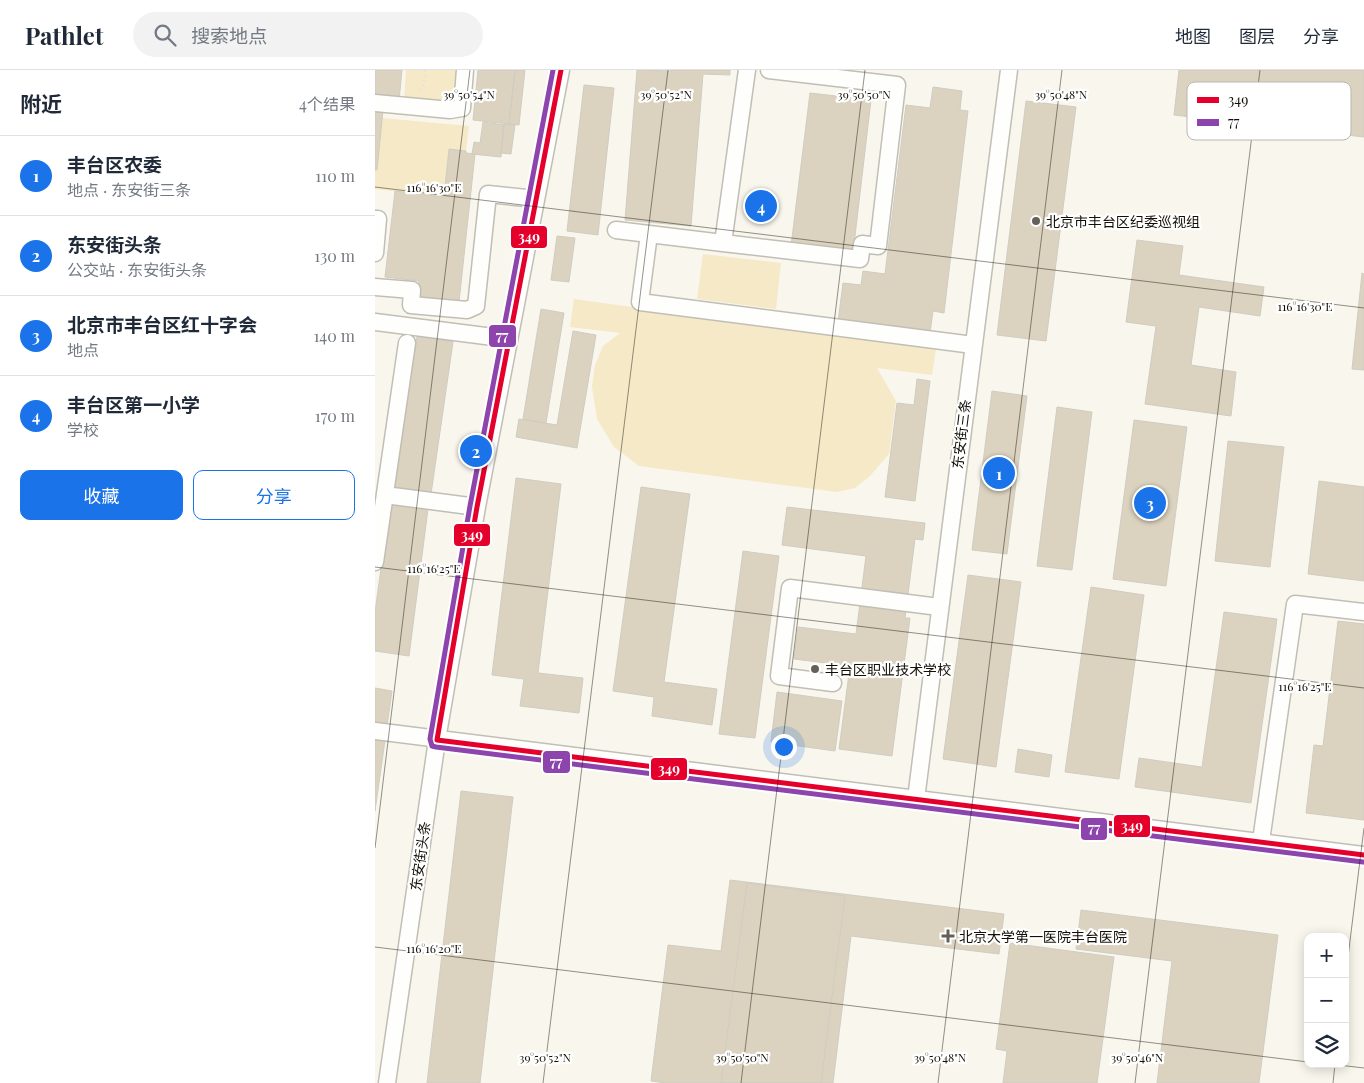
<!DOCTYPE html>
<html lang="zh">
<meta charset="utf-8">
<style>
:root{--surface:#fff;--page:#f2f2f3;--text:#1f2937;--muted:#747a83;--line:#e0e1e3;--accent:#1a73e8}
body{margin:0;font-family:"Playfair Display","Noto Sans SC",serif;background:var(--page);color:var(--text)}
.controls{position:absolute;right:15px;bottom:15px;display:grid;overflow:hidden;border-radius:10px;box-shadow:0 2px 12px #0003}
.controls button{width:45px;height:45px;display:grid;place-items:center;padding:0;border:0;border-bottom:1px solid var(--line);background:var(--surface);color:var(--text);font:25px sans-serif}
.you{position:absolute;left:408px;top:676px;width:18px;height:18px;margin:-12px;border:4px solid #fff;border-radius:50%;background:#1a73e8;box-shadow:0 0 0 8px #1a73e833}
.badge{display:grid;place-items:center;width:32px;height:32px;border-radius:50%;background:var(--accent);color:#fff;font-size:16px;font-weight:700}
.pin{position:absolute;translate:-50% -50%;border:2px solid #fff;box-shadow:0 1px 5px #0006}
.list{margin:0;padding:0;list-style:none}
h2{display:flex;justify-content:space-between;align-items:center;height:65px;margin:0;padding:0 20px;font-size:21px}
h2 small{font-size:16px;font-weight:400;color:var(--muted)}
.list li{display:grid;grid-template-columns:32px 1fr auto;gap:15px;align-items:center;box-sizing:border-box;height:80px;padding:0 20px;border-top:1px solid var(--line)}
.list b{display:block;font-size:19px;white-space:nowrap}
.list p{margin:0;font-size:16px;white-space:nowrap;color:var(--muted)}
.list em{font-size:16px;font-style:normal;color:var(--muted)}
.actions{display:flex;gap:10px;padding:15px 20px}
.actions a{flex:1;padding:11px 0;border:1px solid var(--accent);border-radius:10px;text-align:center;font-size:18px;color:var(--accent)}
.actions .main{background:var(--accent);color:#fff}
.icon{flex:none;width:28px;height:28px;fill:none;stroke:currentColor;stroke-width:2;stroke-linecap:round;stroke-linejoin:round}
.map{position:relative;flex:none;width:989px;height:1013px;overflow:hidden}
header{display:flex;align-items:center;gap:30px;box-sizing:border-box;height:70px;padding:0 25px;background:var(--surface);border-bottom:1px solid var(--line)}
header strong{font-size:24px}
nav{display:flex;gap:28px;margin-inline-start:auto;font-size:18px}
.search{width:350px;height:45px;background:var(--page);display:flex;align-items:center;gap:12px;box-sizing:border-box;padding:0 18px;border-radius:28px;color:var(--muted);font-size:19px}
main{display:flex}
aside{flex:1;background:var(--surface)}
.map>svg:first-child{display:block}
.green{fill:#f5e9c8}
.building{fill:#dbd3bf;stroke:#cfccc2}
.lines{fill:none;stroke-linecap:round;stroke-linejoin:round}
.street-casing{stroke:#c1beb5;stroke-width:19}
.path{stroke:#e0e0dd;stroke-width:3;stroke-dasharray:1 4;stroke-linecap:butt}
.street{stroke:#fefefc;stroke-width:16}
.bus-1-casing{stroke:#fff;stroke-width:9}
.bus-2-casing{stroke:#fff;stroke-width:9}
.bus-1{stroke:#e4002b;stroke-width:5}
.bus-2{stroke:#8e44ad;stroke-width:5}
.ticks{fill:none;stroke:#130f06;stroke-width:1;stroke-opacity:0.45}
.poi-dot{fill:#646057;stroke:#fff;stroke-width:2}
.labels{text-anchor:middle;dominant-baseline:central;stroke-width:4.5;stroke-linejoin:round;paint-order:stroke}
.poi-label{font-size:14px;fill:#130f06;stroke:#fff;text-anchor:start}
.street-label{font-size:14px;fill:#130f06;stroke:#fff}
.key{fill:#fff;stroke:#b8b7b4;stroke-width:1}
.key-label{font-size:14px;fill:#130f06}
.ticks-label{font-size:12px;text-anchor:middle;fill:#130f06;stroke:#fff;stroke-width:4.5;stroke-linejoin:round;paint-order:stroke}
.line-badge{stroke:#fff;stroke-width:2}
.badge-label{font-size:14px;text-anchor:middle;font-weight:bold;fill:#fff}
</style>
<header>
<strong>Pathlet</strong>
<div class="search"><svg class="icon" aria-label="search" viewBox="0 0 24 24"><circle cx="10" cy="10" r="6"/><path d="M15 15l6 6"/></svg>搜索地点</div>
<nav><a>地图</a><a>图层</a><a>分享</a></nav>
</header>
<main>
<aside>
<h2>附近<small>4个结果</small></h2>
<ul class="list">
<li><span class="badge">1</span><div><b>丰台区农委</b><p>地点 · 东安街三条</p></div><em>110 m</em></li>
<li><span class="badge">2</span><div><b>东安街头条</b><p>公交站 · 东安街头条</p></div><em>130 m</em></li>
<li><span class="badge">3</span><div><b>北京市丰台区红十字会</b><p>地点</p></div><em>140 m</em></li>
<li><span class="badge">4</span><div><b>丰台区第一小学</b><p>学校</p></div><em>170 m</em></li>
</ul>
<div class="actions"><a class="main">收藏</a><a>分享</a></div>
</aside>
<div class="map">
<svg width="989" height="1013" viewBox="0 0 989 1013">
<rect width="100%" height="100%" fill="#f9f6ed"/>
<!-- green -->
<path class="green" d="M31,0h52l-3,34 -51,-4z
M7,48l87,8 -3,25 -17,-2 -5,48 -69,-8v-19z
M328,184l78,9 -5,46 -79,-10z
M199,229l362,50 -4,26 -55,-7 19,33 -7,53 -19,22 -15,12 -18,4 -198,-26 -25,-19 -17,-28 -5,-32 3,-22 8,-19 17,-13 -50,-6z"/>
<!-- building -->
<path class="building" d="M0,0h27l-3,31 -24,-2z
M103,0h37l-6,54 -36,-4z
M140,0h10l-6,55 -10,-1z
M262,0l34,1v-1h59v5l-27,-1 -12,152 -66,-6z
M804,0h185v67l-190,-22z
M209,15l30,3 -16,147 -31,-4z
M558,17l29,4 -2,19 8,1 -24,202 -11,-2 -3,22 -92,-11 5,-39 18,2 2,-14 22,3 21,-169 24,3z
M435,23l61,7 -18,153 -62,-7z
M651,31l50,6 -30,234 -49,-6z
M0,39l8,1 -6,60h-2z
M108,52l21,3 -3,32 -29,-3 2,-12 6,1z
M129,54l11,1 -4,29 -10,-1z
M74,79l17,2v2l9,1 -16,148 -42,-5 2,-16 -34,-4 10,-86 49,6z
M182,166l18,2 -6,44 -18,-2z
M762,170l46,6 -4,29 85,12 -4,29 -61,-9 -8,58 45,7 -5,44 -86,-12 11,-78 -30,-4z
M987,203l2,1v96l-12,-1z
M166,239l23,4 -18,110 -23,-4z
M198,261l23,4 -19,113 -61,-11 3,-18 38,6z
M42,266l36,6 -22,152 -37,-6z
M542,309l13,2 -15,120 -30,-4 12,-94 17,2z
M617,321l35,5 -20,158 -35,-4z
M682,337l35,5 -20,158 -35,-4z
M759,350l53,7 -21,159 -53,-7z
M853,371l56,6 -14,120 -55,-6z
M141,408l45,6 -23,189 45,5 -4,35 -59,-7 4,-27 -32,-4z
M944,411l45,6v94l-56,-7z
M266,417l49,7 -26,188 53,7 -5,36 -60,-9 2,-19 -41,-6z
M15,433l38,6 -19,147 -34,-5v-39z
M412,437l138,16 -2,17 -8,-1 -10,79h5l-18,138 -53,-7 11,-83 -56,-7 4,-32 58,7 10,-78 -84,-11z
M368,481l36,5 -24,182 -36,-4z
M593,505l53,7 -25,185 -53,-8z
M716,517l53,8 -25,184 -54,-7z
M849,542l53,7 -26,184 -116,-16 4,-29 63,9z
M963,551l26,3v196l-58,-7 8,-68 9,1z
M0,618l17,3 -17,120z
M402,622l65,9 -7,50 -64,-9z
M643,679l34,6 -3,22 -34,-5z
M86,721l52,6 -33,286h-53z
M355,810l274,34 -5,40 -148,-18 -18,147h-167l-15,-2 17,-136 53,6z
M372,813l98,13 -24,187h-100z
M706,840l197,25 -19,148h-102l15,-122 -96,-12z
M635,873l104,14 -17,126h-94l4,-32 -11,-2z"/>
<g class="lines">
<!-- street casing -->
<g class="street-casing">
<path id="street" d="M0,33l75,7 12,-2 3,-38
M0,149h3l-3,34
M241,160l107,13 24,-173
M274,164l-9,68 333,43
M348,173l137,16 2,-15 16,2 19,-161 -128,-15
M0,217l37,3 -1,15 56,5 9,-4 12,-112 48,5
M0,252l134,17
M10,425l92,12
M0,492l32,-219
M458,613l-54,-7 11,-88 149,19
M0,661l989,124
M541,729l93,-729
M886,771l34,-237 69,8
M12,1013l50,-343 40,-233 84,-437"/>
</g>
<!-- path -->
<path class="path" d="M45,20l4,-5 1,-15"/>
<!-- street -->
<use href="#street" class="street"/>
<!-- bus-1 casing -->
<g class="bus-1-casing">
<path id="bus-1" d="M62,670l927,115
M62,670l40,-233 84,-437"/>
</g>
<!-- bus-2 casing -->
<g class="bus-2-casing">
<path id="bus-2" d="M178,0l-83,436 -40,233 2,7 4,1 927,115"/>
</g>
<!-- bus-1 -->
<use href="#bus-1" class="bus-1"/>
<!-- bus-2 -->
<use href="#bus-2" class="bus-2"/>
</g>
<!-- ticks -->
<path class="ticks" d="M0,117l989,121M0,497l989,121M0,778l95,-778M0,877l933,115M970,911l19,-153M955,994l34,4M168,1013l125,-1013M366,1013l124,-1013M563,1013l124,-1013M760,1013l125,-1013M958,1013l2,-19"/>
<!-- markers -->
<g class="poi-dot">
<circle cx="661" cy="151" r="5"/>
<circle cx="440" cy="599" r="5"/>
<path d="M570.5 858.5h5v5h5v5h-5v5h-5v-5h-5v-5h5z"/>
</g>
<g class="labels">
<!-- poi labels -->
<g class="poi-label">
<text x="671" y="151">北京市丰台区纪委巡视组</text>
<text x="450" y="599">丰台区职业技术学校</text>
<text x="584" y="866">北京大学第一医院丰台医院</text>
</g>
<!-- street labels -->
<g class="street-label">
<text transform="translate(586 364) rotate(-83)">东安街三条</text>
<text transform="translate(45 786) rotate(-82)">东安街头条</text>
</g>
</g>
<!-- legend -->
<rect x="812" y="12" width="164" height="58" rx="8" class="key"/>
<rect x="822" y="27" width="22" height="6" fill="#e4002b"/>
<rect x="822" y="49" width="22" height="7" fill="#8e44ad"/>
<g class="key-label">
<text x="853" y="35">349</text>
<text x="853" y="57">77</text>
</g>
<g class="ticks-label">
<text x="94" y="29">39°50'54"N</text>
<text x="291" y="29">39°50'52"N</text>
<text x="489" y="29">39°50'50"N</text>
<text x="686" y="29">39°50'48"N</text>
<text x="59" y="122">116°16'30"E</text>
<text x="930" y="241">116°16'30"E</text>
<text x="59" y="503">116°16'25"E</text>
<text x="930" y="621">116°16'25"E</text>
<text x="59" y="883">116°16'20"E</text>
<text x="170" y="992">39°50'52"N</text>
<text x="367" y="992">39°50'50"N</text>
<text x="565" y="992">39°50'48"N</text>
<text x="762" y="992">39°50'46"N</text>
</g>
<g class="line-badge">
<rect x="135" y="155" width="38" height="24" rx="5" fill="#e4002b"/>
<rect x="113" y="254" width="29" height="24" rx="5" fill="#8e44ad"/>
<rect x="78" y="453" width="38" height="24" rx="5" fill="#e4002b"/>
<rect x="167" y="680" width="29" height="24" rx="5" fill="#8e44ad"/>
<rect x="275" y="687" width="38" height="24" rx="5" fill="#e4002b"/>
<rect x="738" y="744" width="38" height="24" rx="5" fill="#e4002b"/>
<rect x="705" y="747" width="28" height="24" rx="5" fill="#8e44ad"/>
</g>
<g class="badge-label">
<text x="154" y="172">349</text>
<text x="127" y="271">77</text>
<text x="97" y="470">349</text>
<text x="181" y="697">77</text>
<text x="294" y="704">349</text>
<text x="757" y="761">349</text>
<text x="719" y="763">77</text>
</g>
</svg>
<div class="controls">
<button>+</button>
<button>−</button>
<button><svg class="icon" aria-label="layers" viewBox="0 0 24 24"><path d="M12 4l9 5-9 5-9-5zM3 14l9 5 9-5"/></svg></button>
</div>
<div class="you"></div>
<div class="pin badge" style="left:624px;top:403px">1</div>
<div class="pin badge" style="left:101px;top:381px">2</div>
<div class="pin badge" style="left:775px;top:433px">3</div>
<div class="pin badge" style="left:386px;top:136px">4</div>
</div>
</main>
